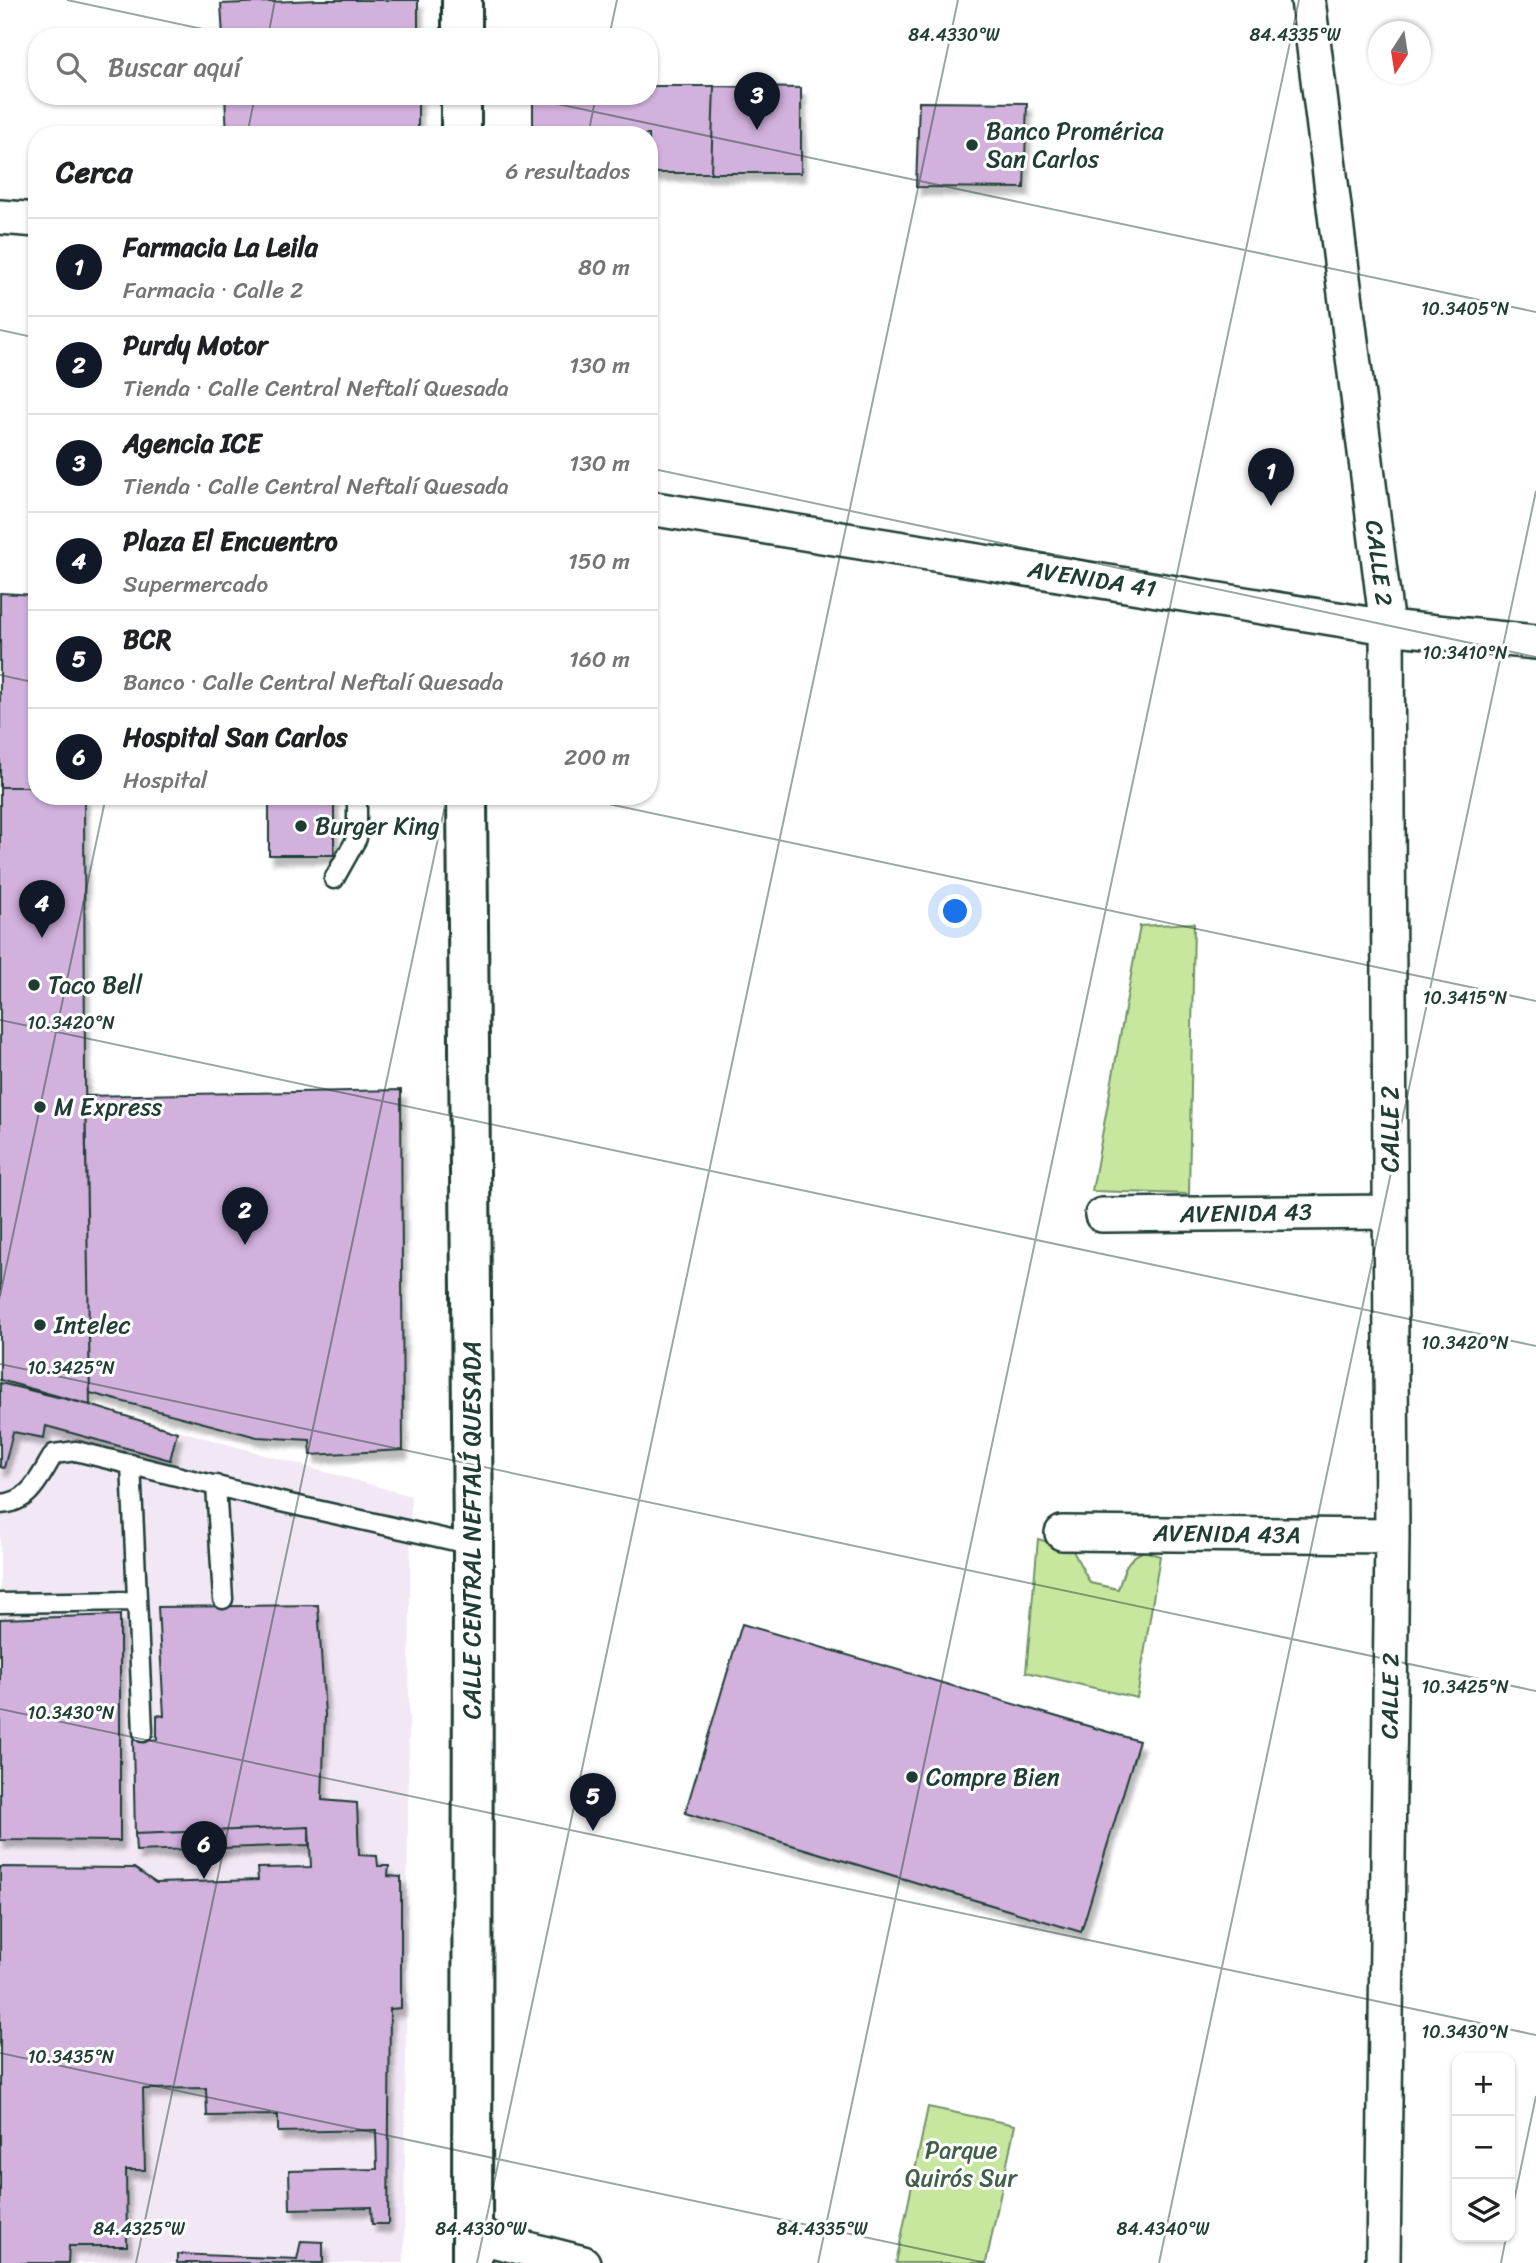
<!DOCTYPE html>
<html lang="es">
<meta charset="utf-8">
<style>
:root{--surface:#fff;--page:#f2f2f2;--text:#202124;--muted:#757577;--line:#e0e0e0;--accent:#111827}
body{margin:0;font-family:Sriracha,sans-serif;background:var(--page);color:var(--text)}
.controls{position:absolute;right:21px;bottom:21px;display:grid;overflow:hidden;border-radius:14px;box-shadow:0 2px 5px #0004}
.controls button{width:63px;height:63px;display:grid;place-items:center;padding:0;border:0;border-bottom:2px solid var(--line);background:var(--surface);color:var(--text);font:35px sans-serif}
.compass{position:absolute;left:1368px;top:21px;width:63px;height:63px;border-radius:50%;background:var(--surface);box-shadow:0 2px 5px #0004;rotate:192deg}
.you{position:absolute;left:956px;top:912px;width:24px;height:24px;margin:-18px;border:5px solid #fff;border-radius:50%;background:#1a73e8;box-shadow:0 0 0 10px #1a73e833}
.badge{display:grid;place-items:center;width:46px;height:46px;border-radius:50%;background:var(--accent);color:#fff;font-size:23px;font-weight:700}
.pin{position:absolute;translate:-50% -58px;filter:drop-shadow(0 2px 4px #0008)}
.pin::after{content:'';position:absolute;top:37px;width:24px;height:21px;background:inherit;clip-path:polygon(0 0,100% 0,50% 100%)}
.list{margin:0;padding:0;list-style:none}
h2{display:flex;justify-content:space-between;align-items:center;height:91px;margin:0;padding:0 28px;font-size:30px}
h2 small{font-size:23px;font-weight:400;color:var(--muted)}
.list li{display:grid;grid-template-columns:46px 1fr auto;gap:21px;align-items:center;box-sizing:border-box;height:98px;padding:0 28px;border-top:2px solid var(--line)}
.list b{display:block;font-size:26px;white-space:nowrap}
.list p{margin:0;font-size:23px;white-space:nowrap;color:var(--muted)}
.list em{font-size:23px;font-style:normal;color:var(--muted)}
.icon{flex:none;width:38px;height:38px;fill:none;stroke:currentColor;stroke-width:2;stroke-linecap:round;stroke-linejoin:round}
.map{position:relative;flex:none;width:1536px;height:2263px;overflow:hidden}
.search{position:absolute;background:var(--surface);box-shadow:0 2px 5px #0004;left:28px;top:28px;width:630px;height:77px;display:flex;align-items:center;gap:18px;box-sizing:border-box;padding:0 24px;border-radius:28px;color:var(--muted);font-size:26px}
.panel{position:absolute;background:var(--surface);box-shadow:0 2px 5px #0004;left:28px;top:126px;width:630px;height:679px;border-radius:28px}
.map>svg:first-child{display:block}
.built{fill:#f2e8f5}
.green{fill:#c7e79f;stroke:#73926a;stroke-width:2}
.building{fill:#d2b1dd;stroke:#1f3d34;stroke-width:2;filter:url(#shadow)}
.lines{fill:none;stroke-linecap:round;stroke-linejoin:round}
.service-casing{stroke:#1f3d34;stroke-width:23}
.minor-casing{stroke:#1f3d34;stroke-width:38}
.secondary-casing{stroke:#1f3d34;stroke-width:44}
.service{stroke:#fff;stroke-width:18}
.minor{stroke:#fff;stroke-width:33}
.secondary{stroke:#fff;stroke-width:38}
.ticks{fill:none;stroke:#1f3d34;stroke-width:2;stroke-opacity:0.45}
.poi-dot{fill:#1f3d34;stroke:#fff;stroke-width:2.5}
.labels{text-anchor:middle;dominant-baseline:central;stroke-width:6;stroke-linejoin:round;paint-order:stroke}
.poi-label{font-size:24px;fill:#1f3d34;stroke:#fff;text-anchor:start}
.street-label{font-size:24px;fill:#1f3d34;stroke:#fff}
.park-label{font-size:24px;fill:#415f49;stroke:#fff}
.ticks-label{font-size:18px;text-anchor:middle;fill:#1f3d34;stroke:#fff;stroke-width:6;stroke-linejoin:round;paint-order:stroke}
</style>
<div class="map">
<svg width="1536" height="2263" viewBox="0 0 1536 2263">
<defs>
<filter id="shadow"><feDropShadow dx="4.5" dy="8" stdDeviation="2" flood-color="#0004"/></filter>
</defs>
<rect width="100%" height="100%" fill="#fff"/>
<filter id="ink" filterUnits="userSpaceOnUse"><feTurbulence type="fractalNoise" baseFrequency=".0143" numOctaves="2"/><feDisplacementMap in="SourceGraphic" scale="14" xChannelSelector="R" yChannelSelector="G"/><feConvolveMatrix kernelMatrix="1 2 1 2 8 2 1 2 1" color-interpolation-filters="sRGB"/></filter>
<g filter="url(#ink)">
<!-- built -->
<path class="built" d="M0,1380l411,116 -7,767h-404z"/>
<!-- green -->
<path class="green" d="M1194,923l-5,271 -97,-3 48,-265z
M1038,1539l34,10 18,34 28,6c7,-19 6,-29 26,-38l16,5 -23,142 -111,-26z
M928,2107l87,18 -29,138h-90z"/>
<!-- building -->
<path class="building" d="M317,0h101v37h-195l-2,-33z
M649,86h65l-3,87h-62v-38h-116v-39h116z
M714,86l87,2v85h-90z
M225,96h193v39h-191z
M919,102l108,1 -3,85 -108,-1z
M0,593l37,2v201h47l1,284 5,325 -90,-25z
M0,593l37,2v192h-37z
M269,796h65v59h-65z
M269,796h65v59h-65z
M401,1090l2,360 -92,5 -1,-15 -53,-3 -167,-44 -5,-297z
M0,1383l90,22 87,27 -7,28 -124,-34 -2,12 -31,-6 -9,36 -4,-1z
M318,1605l7,110 -3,85 35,3 2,52 18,1 1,10h11l-1,10 13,1v131l-11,1 -2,215h-16l-1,-17 -81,2 -1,-38 88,-2 -1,-39 -98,2v-17l-71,1 -1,-28 -63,1 2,81h-19l1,76h-58l-1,17h-68v-396l134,1 22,15 102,-3 -1,-12 54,-1 -2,-40 -174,7 -2,-94h24v-25l7,1 -6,-109z
M120,1615v226l-120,-1v-221z
M742,1624l397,117 -58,191 -396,-119z
M309,1827v18l-173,6 -1,-17z
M301,2241l22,1v21h-146v-9l120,5z"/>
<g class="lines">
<!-- service casing -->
<g class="service-casing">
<path id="service" d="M334,879l23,-41v-42
M131,1464l12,268
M216,1485l7,114
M0,1504c31,-1 39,-27 54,-50l22,-3 205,51 192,43
M0,1603l137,-2"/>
</g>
<!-- minor casing -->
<g class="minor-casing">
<path id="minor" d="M1308,0l79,627 5,909 -9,727
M0,217l37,3
M649,508l738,119 149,15
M1102,1215l288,-3
M1062,1533l330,3
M472,2235l111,28"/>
</g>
<!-- secondary casing -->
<g class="secondary-casing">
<path id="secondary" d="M462,37v-37
M461,135v-39
M467,796l6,749 -1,718"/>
</g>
<!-- service -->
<use href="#service" class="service"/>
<!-- minor -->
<use href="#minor" class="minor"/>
<!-- secondary -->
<use href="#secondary" class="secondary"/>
</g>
</g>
<!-- ticks -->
<path class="ticks" d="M67,0l173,37M268,37l7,-37M609,37l8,-37M520,96l1016,216M247,135l8,-39M588,135l8,-39M0,330l37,8M649,468l887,189M0,675l37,8M571,796l965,205M0,1020l1536,326M0,1296l106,-500M0,1364l1536,327M0,1709l1536,326M0,2053l986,210M1510,2220l26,-124M136,2263l311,-1467M477,2263l481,-2263M818,2263l481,-2263M1159,2263l377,-1772M1501,2263l5,-26"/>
<!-- markers -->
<g class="poi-dot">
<circle cx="972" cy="145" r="7"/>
<circle cx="301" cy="826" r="7"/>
<circle cx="34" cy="985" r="7"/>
<circle cx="40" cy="1107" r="7"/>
<circle cx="40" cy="1325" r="7"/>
<circle cx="912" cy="1777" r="7"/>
</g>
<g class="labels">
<!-- poi labels -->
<g class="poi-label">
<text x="986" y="131">Banco Promérica<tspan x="986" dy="28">San Carlos</tspan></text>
<text x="315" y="826">Burger King</text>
<text x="48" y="985">Taco Bell</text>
<text x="54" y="1107">M Express</text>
<text x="54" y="1325">Intelec</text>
<text x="926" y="1777">Compre Bien</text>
</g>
<!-- street labels -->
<g class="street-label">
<text transform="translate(1379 563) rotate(83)">CALLE 2</text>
<text transform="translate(1092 579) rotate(9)">AVENIDA 41</text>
<text transform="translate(1390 1129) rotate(-90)">CALLE 2</text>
<text transform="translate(1246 1213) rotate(-1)">AVENIDA 43</text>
<text transform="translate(472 1530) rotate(-90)">CALLE CENTRAL NEFTALÍ QUESADA</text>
<text transform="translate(1227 1534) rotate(1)">AVENIDA 43A</text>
<text transform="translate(1390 1696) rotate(-89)">CALLE 2</text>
</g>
<!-- park labels -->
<g class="park-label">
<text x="961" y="2150">Parque<tspan x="961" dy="28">Quirós Sur</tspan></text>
</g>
</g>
<g class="ticks-label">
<text x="954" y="41">84.4330°W</text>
<text x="1295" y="41">84.4335°W</text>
<text x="1465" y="315">10.3405°N</text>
<text x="1465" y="659">10.3410°N</text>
<text x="1465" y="1004">10.3415°N</text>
<text x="71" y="1029">10.3420°N</text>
<text x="1465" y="1349">10.3420°N</text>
<text x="71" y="1374">10.3425°N</text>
<text x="1465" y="1693">10.3425°N</text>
<text x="71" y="1719">10.3430°N</text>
<text x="1465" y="2038">10.3430°N</text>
<text x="71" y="2063">10.3435°N</text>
<text x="139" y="2235">84.4325°W</text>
<text x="481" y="2235">84.4330°W</text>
<text x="822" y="2235">84.4335°W</text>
<text x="1163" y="2235">84.4340°W</text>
</g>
</svg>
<div class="controls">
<button>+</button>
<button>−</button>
<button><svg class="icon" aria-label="layers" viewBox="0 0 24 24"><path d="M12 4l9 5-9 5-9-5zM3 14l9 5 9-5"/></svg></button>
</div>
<svg class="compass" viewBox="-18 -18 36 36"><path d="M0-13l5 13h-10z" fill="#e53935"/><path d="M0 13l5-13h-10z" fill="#757577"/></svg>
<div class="you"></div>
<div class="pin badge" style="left:1271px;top:506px">1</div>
<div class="pin badge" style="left:245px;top:1245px">2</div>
<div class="pin badge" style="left:757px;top:130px">3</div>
<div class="pin badge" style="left:42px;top:938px">4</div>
<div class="pin badge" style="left:593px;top:1831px">5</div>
<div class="pin badge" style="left:204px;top:1879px">6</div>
<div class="search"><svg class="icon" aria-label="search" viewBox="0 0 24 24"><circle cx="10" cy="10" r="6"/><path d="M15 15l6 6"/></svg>Buscar aquí</div>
<section class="panel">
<h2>Cerca<small>6 resultados</small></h2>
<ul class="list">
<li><span class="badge">1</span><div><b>Farmacia La Leila</b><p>Farmacia · Calle 2</p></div><em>80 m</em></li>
<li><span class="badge">2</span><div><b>Purdy Motor</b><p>Tienda · Calle Central Neftalí Quesada</p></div><em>130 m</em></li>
<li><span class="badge">3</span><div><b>Agencia ICE</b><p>Tienda · Calle Central Neftalí Quesada</p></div><em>130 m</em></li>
<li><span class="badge">4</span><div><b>Plaza El Encuentro</b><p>Supermercado</p></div><em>150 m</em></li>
<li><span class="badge">5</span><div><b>BCR</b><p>Banco · Calle Central Neftalí Quesada</p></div><em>160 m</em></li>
<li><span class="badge">6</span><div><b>Hospital San Carlos</b><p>Hospital</p></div><em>200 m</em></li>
</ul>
</section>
</div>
